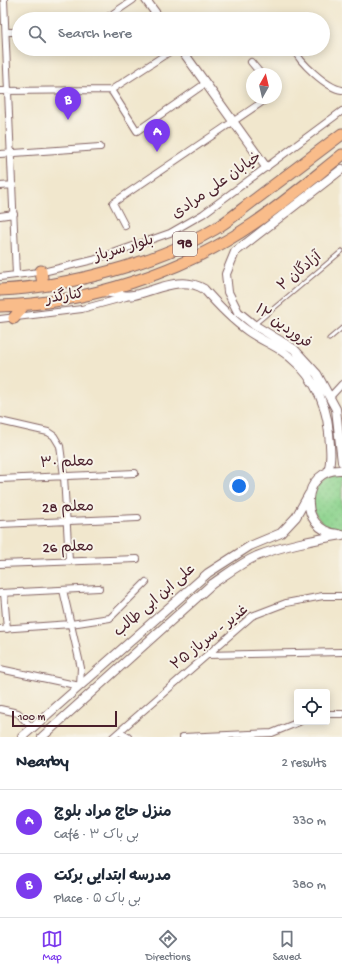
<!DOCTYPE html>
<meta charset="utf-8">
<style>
:root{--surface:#fff;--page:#f6f6f7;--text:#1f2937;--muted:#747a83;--line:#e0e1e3;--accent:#7c3aed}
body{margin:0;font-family:"Gochi Hand","Playpen Sans Arabic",sans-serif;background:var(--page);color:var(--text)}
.controls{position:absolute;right:12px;bottom:12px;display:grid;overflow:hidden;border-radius:4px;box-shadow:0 2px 10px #0003}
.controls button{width:36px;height:36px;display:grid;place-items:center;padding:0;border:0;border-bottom:1px solid var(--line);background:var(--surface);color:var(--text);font:20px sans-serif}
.compass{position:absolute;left:246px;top:68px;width:36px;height:36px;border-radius:50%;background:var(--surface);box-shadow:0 2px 10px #0003;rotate:8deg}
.scale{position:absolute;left:12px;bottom:10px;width:105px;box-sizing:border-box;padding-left:4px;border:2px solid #4a1f2b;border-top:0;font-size:11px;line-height:14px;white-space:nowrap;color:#4a1f2b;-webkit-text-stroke:3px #f7f3e8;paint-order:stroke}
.you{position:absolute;left:239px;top:486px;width:14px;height:14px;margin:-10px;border:3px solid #fff;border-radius:50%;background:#1a73e8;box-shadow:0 0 0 6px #1a73e833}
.badge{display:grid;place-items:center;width:26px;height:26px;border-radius:50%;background:var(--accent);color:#fff;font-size:13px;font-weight:700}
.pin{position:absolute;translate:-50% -33px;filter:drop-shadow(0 1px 2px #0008)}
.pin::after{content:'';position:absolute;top:21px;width:14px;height:12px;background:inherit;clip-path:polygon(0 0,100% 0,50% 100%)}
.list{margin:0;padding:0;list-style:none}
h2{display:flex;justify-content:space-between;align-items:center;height:52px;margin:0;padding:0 16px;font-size:17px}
h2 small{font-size:13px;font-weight:400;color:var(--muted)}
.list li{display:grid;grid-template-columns:26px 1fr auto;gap:12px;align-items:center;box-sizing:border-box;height:64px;padding:0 16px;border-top:1px solid var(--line)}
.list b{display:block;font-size:15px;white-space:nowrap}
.list p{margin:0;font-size:13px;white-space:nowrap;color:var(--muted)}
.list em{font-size:13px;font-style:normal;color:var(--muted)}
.icon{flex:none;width:22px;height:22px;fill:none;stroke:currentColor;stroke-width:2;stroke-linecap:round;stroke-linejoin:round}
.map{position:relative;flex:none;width:342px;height:737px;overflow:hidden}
.search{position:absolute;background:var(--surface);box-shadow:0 2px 10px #0003;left:12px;right:12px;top:12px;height:44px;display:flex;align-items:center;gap:10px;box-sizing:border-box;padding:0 14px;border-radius:22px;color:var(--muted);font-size:15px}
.sheet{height:180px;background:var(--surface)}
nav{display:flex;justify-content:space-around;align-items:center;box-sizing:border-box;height:56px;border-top:1px solid var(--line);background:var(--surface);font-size:11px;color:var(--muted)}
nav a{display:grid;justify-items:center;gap:2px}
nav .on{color:var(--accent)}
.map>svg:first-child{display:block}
.grass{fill:url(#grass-dots);stroke:#6b795c}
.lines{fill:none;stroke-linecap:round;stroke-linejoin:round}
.service-casing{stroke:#846564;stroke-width:5}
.minor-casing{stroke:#846564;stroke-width:8}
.tertiary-casing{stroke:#846564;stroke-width:10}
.trunk-casing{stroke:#846564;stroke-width:13}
.service{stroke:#fff;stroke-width:3}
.minor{stroke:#fff;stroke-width:6}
.tertiary{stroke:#fff;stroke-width:8}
.trunk{stroke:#f9bc8a;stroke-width:11}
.labels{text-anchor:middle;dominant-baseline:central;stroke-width:4;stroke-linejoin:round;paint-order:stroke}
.shield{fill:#f7f3e8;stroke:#7e5f64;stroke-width:1}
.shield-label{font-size:14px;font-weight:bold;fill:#4a1f2b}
.street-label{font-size:15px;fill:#4a1f2b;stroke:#f7f3e8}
</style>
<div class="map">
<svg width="342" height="737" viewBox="0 0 342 737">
<defs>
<pattern id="grass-dots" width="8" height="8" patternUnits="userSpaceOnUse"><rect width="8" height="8" fill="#8cd38d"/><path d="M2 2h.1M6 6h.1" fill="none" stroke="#7ab57a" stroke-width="1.8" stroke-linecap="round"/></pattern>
</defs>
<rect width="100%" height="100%" fill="#f7f3e8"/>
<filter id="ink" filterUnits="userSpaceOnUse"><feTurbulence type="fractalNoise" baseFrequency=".025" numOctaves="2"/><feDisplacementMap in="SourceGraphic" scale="8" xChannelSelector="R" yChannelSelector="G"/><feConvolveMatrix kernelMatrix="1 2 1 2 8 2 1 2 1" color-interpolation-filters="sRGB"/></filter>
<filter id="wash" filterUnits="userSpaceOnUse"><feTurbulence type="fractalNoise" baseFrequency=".012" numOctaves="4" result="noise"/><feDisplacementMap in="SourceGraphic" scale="16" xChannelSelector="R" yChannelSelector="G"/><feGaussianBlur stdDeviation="0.9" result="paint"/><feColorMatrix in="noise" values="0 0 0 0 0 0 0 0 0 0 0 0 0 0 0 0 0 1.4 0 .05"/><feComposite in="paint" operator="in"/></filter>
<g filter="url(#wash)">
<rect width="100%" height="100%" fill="#f1e7cd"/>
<!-- grass -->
<path class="grass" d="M342,474v55c-37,0 -41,-51 0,-55z"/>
</g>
<g filter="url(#ink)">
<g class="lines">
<!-- service casing -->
<g class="service-casing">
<path id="service" d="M255,324l87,-73
M329,339l13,-11"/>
</g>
<!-- minor casing -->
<g class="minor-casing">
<path id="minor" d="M4,0l12,275
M105,19l28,-19
M6,32h13
M294,49c5,13 33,39 48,41
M251,62l10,12
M111,90l26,41 69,-48
M0,91l111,-1 63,-41
M0,154l100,-7
M0,186l13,-1
M0,216l14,-2
M125,226l-12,-23 155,-105
M0,277l47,-6 46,-11 77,-27 33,-19 139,-103
M0,319l82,-10 44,-12
M330,397l12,-13
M0,421l48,11 6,4 6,10 4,30 5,85
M0,479l135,-6
M0,524l138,-6
M0,564l137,-5
M0,593l99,-5
M4,593l3,36
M0,629l71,-5 39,-6 36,-36
M207,655l135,-3
M0,669l80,17 1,-18 -18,-78
M0,709l18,4 14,15
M327,714h15
M119,732l9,5
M113,737l139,-121 34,-13 37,-7h19
M183,737l89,-4 27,-11"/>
</g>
<!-- tertiary casing -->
<g class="tertiary-casing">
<path id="tertiary" d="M146,0l14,19
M181,49l85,118
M342,169l-107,83 -9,22 2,18 10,20 16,13 40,24 23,25 19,35 6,53
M103,292c10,1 22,5 31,3 23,-5 47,-20 70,-6 13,15 27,30 44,42 10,7 21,12 31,18 30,19 47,49 50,84 1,13 3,26 -1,39
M338,534c-42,-4 -37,-67 4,-64
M22,737l186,-164 42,-27 31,-13 15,-16 13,-23
M42,737l170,-153c15,-10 29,-21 45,-28 28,-11 56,-16 85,-21"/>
</g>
<!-- trunk casing -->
<g class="trunk-casing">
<path id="trunk" d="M41,271l2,14
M0,290c67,-3 157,-27 215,-61 15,-9 28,-21 42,-31 28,-21 57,-43 85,-64
M0,306c85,-2 183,-34 253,-82 31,-21 60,-46 89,-69
M14,318l10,-13"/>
</g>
<!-- service -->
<use href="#service" class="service"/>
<!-- minor -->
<use href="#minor" class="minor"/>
<!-- tertiary -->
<use href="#tertiary" class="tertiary"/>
<!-- trunk -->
<use href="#trunk" class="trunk"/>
</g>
</g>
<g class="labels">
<!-- shield labels -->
<rect class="shield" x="173" y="232" width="24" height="24" rx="3"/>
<g class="shield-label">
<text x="185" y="244">98</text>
</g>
<!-- street labels -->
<g class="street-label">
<text transform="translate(217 186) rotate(-35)">خیابان علی مرادی</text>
<text transform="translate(124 249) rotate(-17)">بلوار سرباز</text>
<text transform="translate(300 272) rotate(-40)">آزادگان ۲</text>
<text transform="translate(65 297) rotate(-9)">کنارگذر</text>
<text transform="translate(283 327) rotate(35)">۱۲ فروردین</text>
<text transform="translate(67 463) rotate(-2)">معلم ۳۰</text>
<text transform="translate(68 508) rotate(-2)">معلم 28</text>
<text transform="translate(68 548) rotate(-2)">معلم 26</text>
<text transform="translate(155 601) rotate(-41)">علی ابن ابی طالب</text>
<text transform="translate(210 638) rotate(-39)">غدیر - سرباز ۲۵</text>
</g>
</g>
</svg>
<div class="controls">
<button><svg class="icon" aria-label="locate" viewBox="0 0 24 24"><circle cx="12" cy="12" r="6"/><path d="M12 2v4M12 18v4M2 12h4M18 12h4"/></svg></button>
</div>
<svg class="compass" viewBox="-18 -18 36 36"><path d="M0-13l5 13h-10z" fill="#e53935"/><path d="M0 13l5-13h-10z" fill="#747a83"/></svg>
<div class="scale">100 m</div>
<div class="you"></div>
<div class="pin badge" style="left:157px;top:152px">A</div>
<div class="pin badge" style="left:68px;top:120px">B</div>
<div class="search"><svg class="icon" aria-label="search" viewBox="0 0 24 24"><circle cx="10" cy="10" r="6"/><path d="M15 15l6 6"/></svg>Search here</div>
</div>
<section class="sheet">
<h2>Nearby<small>2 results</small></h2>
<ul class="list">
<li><span class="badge">A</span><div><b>منزل حاج مراد بلوچ</b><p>Café · بی باک ۳</p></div><em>330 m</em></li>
<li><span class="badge">B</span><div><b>مدرسه ابتدایی برکت</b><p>Place · بی باک ۵</p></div><em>380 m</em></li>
</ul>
</section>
<nav>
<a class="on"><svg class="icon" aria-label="map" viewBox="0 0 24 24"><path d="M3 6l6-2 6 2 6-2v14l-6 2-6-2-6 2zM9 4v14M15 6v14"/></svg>Map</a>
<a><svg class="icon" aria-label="directions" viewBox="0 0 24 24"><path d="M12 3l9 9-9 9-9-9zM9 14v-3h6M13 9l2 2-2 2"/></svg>Directions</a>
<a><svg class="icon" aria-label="saved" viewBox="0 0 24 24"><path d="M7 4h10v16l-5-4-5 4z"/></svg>Saved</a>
</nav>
